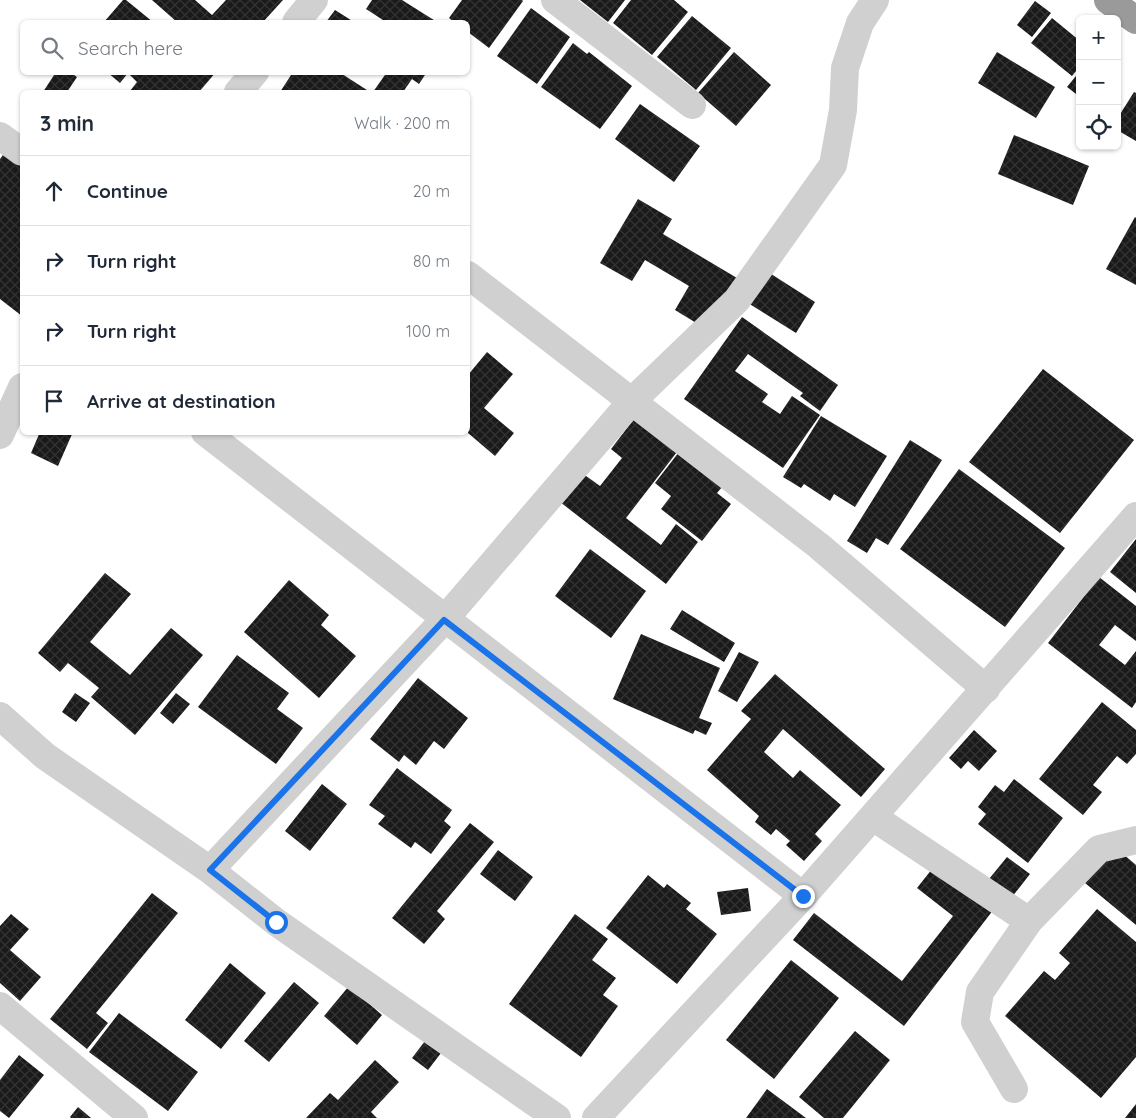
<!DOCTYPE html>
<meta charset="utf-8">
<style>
:root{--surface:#fff;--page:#f6f6f7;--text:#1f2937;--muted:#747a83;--line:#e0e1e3}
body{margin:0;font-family:Quicksand,sans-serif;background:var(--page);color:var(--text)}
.controls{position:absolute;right:15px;top:15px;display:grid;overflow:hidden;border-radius:8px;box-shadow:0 1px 4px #0004}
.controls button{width:45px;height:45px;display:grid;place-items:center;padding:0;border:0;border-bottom:1px solid var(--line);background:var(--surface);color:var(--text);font:25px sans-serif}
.stop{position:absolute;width:15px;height:15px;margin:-11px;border:4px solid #1a73e8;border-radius:50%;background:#fff}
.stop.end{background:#1a73e8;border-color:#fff;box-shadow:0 1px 5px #0008}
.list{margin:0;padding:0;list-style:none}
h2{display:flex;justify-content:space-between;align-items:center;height:65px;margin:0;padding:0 20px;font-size:21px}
h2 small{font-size:16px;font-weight:400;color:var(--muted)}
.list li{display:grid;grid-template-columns:32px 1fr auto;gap:15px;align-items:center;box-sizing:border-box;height:70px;padding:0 20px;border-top:1px solid var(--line)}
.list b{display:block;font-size:19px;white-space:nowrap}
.list em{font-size:16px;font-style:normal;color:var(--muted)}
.icon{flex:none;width:28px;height:28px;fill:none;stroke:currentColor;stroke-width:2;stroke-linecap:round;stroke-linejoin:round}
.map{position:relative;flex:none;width:1136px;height:1118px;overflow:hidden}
.search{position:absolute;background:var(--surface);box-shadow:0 1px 4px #0004;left:20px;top:20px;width:450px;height:55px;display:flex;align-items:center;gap:12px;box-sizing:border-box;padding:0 18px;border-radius:8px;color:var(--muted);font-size:19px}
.panel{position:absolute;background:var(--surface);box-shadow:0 1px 4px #0004;left:20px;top:90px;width:450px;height:345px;border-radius:8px}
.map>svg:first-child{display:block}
.building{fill:url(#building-cross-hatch)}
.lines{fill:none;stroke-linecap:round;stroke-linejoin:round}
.minor{stroke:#d0d0d0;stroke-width:28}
.highway{stroke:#9a9a9a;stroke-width:28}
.route{stroke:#1a73e8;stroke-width:6}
</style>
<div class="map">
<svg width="1136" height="1118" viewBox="0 0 1136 1118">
<defs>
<pattern id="building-cross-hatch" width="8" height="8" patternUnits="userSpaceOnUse" patternTransform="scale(1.25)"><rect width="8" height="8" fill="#1a1a1a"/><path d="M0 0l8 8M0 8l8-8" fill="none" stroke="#333"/></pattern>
</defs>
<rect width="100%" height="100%" fill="#fff"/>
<!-- building -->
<path class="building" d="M123,0h3l27,22h-49z
M152,0h43l17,15 14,-15h57l-20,22h-86z
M372,0h30l35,22h-51l-20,-13z
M462,0h60l1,1 -34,47 -21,-16v-10h-14l-5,-4z
M580,0h45l-17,22z
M631,0h43l14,12 -36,43 -39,-32z
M1035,1l16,12 -19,24 -15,-12z
M531,8l39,29 -33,47 -40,-28z
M335,10l19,12h-28z
M692,16l39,32 -35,42 -39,-33z
M1052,18l28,23v25l-8,10 -41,-33z
M573,43l14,11 2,-2 43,34 -32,43 -59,-42z
M734,52l37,33 -35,41 -38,-33z
M997,52l58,35 -19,31 -58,-35z
M1080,71v26l-13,-10z
M56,72h14l7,5 -10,15h-24z
M107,72h109l-17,20h-67l-2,-1 7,-9 -9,-9 -8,10z
M293,72h46l31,20h-90z
M387,72h40l-8,12 -7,-5 -9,13h-30z
M1134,92l2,1v48l-19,-11v-11z
M640,104l60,42 -26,36 -59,-43z
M1014,135l75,31 -16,39 -75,-31z
M8,148l14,11v157l-22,-17v-140z
M638,199l34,20 -9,15 74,44 -31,51 -31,-19 14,-24 -44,-26 -13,21 -32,-18z
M1135,217l1,1v67l-30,-16z
M768,272l47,30 -19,31 -48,-30z
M742,317l96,68 -18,26 -20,-15 3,-3 -55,-39 -13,17 33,23 -6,8 18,12 12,-18 28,19 -37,53 -99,-69z
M487,352l26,22 -29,34 30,25 -19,23 -27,-23v-58z
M1043,369l91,71 -74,93 -91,-71z
M821,416l66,40 -32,51 -21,-13 -4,7 -26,-17 -3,4 -18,-11z
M634,419l43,33 -51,66 35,27 15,-21 22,18 -32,42 -106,-82 22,-29 18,13 22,-28 -11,-9z
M40,432h33l-15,34 -27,-13z
M910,440l32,20 -54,85 -12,-7 -9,15 -20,-12z
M679,452l44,34 -6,7 14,11 -29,37 -41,-32 10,-13 -16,-13z
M959,469l106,79 -60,79 -105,-78z
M1136,539v54l-26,-21z
M590,549l56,42 -35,47 -56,-42z
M105,573l26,21 -41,48 40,33 41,-47 32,27 -68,80 -44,-38 8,-9 -31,-25 -8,9 -22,-19z
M1099,577l37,29v35l-21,-16 -16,20 26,20 11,-14v51l-4,6 -84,-65z
M289,580l40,35 -8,10 35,31 -37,42 -75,-66z
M682,610l53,33 -11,19 -54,-33z
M641,634l79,34 -21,50 13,5 -6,12 -11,-5 -2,4 -80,-35z
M739,652l20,10 -22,40 -19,-11z
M237,655l52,38 -12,16 26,19 -27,36 -78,-57z
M775,674l110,95 -24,28 -78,-68 -19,23 29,26 7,-8 41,35 -26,29 7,7 -18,20 -18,-16 4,-4 -14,-12 -5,6 -16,-13 4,-6 -52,-46 44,-51 -10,-8z
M418,678l50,40 -24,31 -10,-8 -18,24 -12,-10 -5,7 -29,-23z
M75,693l15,10 -14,19 -14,-10z
M176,693l14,11 -17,20 -13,-11z
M1102,702l34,28v24l-9,10 -10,-8 -24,29 9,7 -19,23 -44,-36z
M974,730l23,21 -18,20 -11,-10 -7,8 -12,-11z
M397,768l55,42 -8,11 7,6 -20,27 -16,-12 -4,6 -33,-24 7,-8 -16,-11z
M1014,779l49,39 -35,45 -50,-39 8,-10 -8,-7 17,-22 9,7z
M322,784l25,20 -37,47 -25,-20z
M470,823l24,19 -57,69 8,8 -21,25 -32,-26z
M1115,847l21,18v60l-51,-42z
M498,850l35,27 -18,24 -35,-27z
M1007,857l23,17 -18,23 -23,-18z
M936,864l58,45 -90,117 -111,-86 21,-27 88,68 51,-65 -36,-28z
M648,875l16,13 3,-4 24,19 -5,6 31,25 -40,50 -71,-56z
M748,888l3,23 -30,4 -4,-23z
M152,893l26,20 -82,100 12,10 -21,26 -37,-30z
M1097,909l39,33v115l-35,41 -96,-82 39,-45 11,9 15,-17 -11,-10z
M11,914l18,15 -19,21 31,27 -21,24 -20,-18v-57z
M575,914l33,25 -16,21 24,18 -13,17 15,11 -37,51 -72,-53z
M791,960l48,38 -65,81 -48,-39z
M230,963l36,30 -45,56 -36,-29z
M294,982l25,21 -50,59 -25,-21z
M349,986l33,29 -25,30 -33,-29z
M119,1013l79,59 -30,39 -79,-59z
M855,1031l35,29 -47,58h-19l-25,-21z
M425,1041l16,12 -13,17 -16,-12z
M19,1055l25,20 -35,43 -9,-7v-31z
M375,1060l24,22 -28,30 6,6h-71l24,-25 8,7z
M767,1089l39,29h-60z
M1136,1104v14h-11z
M78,1107l13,11h-20l-1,-1z"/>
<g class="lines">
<!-- minor -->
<path class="minor" d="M555,0l137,105
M296,22l18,-22
M238,92l17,-20
M0,136l22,16
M468,275l351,271 167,143
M205,432l598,464
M0,435l22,-48
M0,716l45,40 165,114 66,52 281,196
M873,817l156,104
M210,870l234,-250 187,-218 106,-102 96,-135 10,-55 2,-42 15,-45 15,-23
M0,1006l134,112
M1014,1089l-39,-67 5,-30 49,-71 70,-72 37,-9
M596,1118l207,-222 333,-380"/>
<!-- highway -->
<path class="highway" d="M1108,0l28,20"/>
</g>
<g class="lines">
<!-- route -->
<path class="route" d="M276,922l-66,-52 234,-250 359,276"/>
</g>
</svg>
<div class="controls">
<button>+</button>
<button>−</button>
<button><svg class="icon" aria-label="locate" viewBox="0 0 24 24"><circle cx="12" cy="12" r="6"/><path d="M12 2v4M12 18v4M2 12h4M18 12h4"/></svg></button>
</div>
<div class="stop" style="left:276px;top:922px"></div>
<div class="stop end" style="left:803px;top:896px"></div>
<div class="search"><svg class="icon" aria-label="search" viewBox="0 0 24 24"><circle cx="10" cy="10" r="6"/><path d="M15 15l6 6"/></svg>Search here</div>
<section class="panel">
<h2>3 min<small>Walk · 200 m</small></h2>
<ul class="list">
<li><svg class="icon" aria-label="ahead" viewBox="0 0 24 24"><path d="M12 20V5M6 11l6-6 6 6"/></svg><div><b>Continue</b></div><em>20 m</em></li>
<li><svg class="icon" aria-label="right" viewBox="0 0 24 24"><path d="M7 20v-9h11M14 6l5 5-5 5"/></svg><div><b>Turn right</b></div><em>80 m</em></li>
<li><svg class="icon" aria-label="right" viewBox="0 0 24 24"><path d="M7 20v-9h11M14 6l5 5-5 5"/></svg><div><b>Turn right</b></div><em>100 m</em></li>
<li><svg class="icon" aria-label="arrive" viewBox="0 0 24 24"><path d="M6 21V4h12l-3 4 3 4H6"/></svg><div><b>Arrive at destination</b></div></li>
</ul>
</section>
</div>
